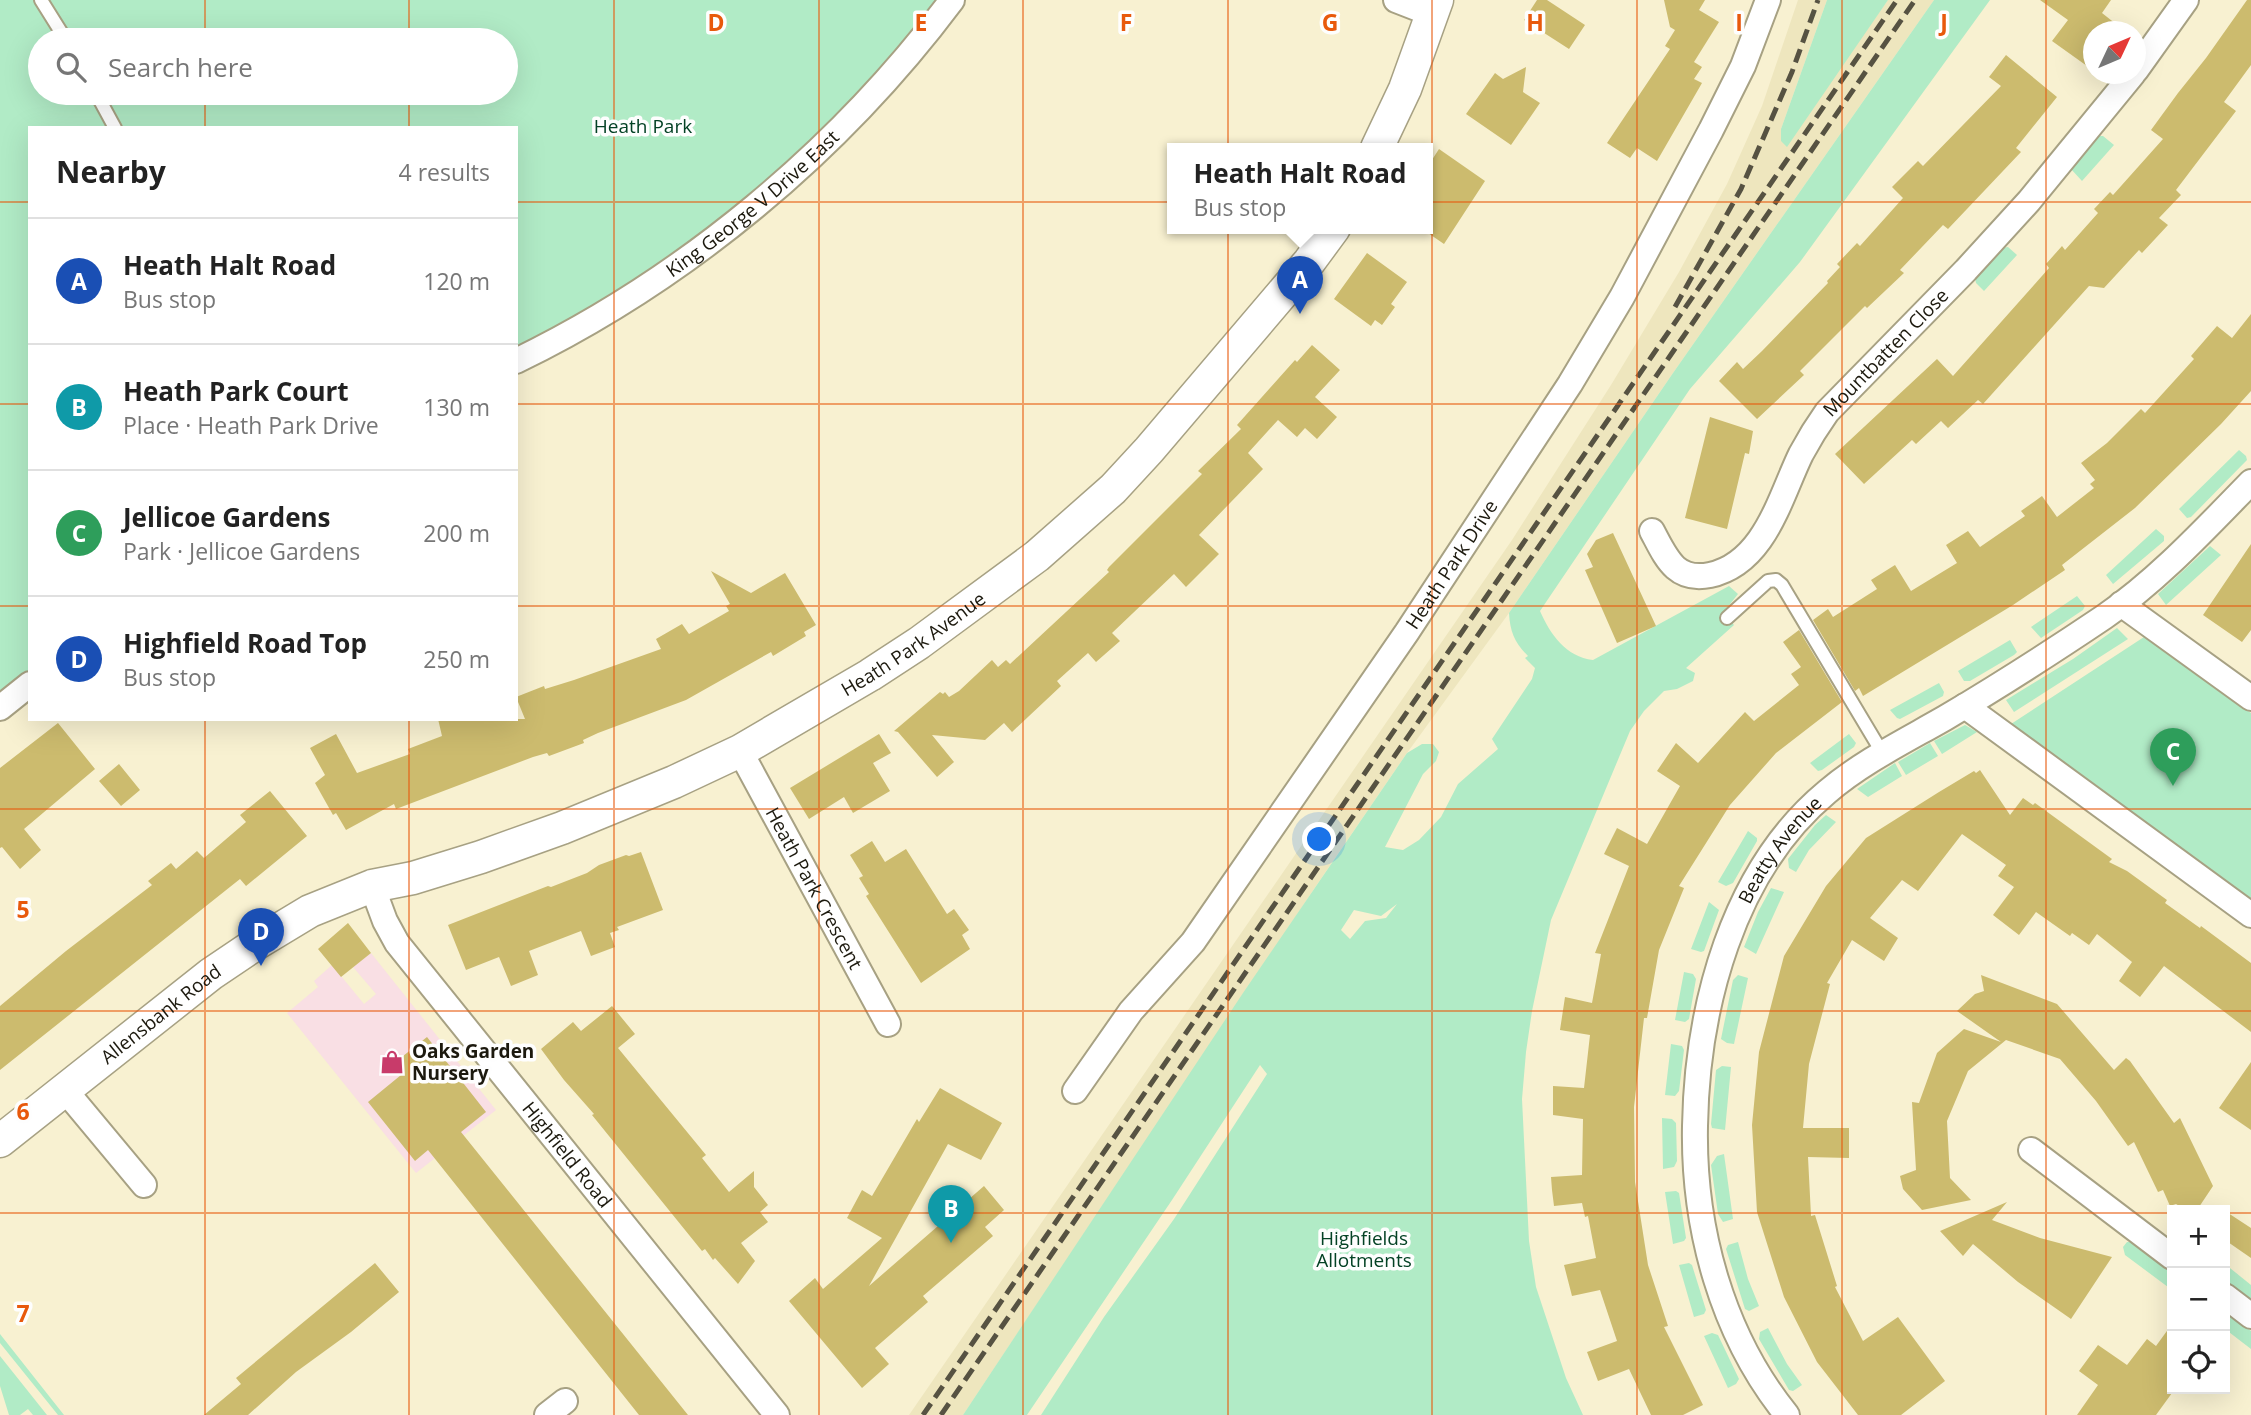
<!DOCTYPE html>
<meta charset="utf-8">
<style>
:root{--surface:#fff;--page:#f2f2f2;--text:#222;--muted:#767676;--line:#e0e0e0;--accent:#0b8043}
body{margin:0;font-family:"Open Sans",sans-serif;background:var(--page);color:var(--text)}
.controls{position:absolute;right:21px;bottom:21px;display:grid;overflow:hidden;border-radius:0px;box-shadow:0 7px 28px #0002}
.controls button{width:63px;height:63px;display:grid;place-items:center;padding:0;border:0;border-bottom:2px solid var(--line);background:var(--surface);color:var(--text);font:35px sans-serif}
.compass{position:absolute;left:2083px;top:21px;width:63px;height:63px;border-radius:50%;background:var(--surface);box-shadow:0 7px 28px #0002;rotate:46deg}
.you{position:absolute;left:1320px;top:840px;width:24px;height:24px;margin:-18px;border:5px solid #fff;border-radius:50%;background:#1a73e8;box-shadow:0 0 0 10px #1a73e833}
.badge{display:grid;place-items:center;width:46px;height:46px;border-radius:50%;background:var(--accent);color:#fff;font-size:23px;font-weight:700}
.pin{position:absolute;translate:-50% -58px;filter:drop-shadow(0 2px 4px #0008)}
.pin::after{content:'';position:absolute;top:37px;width:24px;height:21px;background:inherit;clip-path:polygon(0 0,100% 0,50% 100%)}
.popup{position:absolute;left:1167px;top:143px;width:266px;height:91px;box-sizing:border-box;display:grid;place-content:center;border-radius:0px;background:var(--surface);filter:drop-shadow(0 2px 5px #0005);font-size:23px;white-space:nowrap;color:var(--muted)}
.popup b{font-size:26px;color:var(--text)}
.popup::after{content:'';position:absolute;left:50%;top:100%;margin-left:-14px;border:14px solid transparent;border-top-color:var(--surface)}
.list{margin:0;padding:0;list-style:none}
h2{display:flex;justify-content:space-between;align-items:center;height:91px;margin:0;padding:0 28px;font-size:30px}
h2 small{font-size:23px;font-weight:400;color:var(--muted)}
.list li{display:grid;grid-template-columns:46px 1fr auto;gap:21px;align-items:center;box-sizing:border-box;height:126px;padding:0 28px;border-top:2px solid var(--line)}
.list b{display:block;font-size:26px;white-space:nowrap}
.list p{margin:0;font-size:23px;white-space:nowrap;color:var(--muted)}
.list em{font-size:23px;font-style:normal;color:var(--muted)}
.icon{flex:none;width:38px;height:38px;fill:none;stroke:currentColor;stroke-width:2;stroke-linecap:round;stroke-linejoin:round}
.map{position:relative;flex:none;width:2251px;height:1415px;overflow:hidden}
.search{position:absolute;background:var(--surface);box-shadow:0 7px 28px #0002;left:28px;top:28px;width:490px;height:77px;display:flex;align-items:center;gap:18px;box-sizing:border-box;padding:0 24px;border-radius:38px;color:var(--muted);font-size:26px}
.panel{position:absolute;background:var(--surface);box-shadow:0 7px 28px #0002;left:28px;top:126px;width:490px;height:595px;border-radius:0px}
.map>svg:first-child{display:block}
.commercial{fill:#f9dfe4}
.built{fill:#eee6be}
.green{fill:#b1ebc6;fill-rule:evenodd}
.building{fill:#ccbb6e}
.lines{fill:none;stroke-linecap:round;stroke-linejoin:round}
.service-casing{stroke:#a7a183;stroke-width:16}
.minor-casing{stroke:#a7a183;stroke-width:28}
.tertiary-casing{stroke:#a7a183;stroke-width:35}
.service{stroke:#fff;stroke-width:12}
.minor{stroke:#fff;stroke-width:24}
.tertiary{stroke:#fff;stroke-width:32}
.rail{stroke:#565242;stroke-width:5;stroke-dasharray:14 7;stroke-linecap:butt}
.grid{fill:none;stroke:#e8590c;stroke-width:2;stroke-opacity:0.55}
.labels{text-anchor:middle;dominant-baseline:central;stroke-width:7;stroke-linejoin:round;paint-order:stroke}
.park-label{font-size:19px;fill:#044225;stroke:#fefefe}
.street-label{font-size:19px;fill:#1c190e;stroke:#fefefe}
.poi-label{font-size:19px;font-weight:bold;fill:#1c190e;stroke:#fefefe;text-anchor:start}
.grid-label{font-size:23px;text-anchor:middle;font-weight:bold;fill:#e8590c;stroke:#fefefe;stroke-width:7;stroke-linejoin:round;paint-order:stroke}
</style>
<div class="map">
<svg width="2251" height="1415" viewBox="0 0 2251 1415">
<rect width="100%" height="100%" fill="#f8f1d1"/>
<!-- commercial -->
<path class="commercial" d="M371,953l125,157 -80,63 -129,-160 31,-26 -4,-6 18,-16 32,39 12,-10 -23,-27z"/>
<!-- built -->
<path class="built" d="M1798,0h29l-46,129 86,-100 21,-29h46l-261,373 -164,240 -102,140 -91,133 -353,529h-54l603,-875 99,-155 68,-113 48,-88 35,-78z"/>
<!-- green -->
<path class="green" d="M0,0h942l-44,55 -198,202 -184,95v-224h-486v546l-30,24zM40,40h466v53h-466z
M1827,0h61l-101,147 -6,-6v-12z
M1934,0h56l-190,262 -110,127 -150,222c10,23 26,46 53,49l136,-74 9,8 -15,19 11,12 -48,43 9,5 -2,8 -16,8 -13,2 -20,20 -14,20 -79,189 -19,91 -6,41 -4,47 7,142 7,46 30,91 17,37h-542l63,-98 70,-98 93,-145 -7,-9 -88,135 -145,215h-64l280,-422 164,-240 15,-9h11l6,8 -3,9 -13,13 -38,73 18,3 16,-10 22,-23 17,-33 40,-35 -6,-10 40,-60 3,-11 -10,-10 3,-2c-13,-13 -18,-24 -19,-43l164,-240zM1397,904l-11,14 -21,3 -15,18 -9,-9 13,-20 27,6z
M2099,136h4l11,9 -32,36 -11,-12z
M2008,247l9,8 -33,36 -8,-8 -1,-5 27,-30z
M2239,450l7,6 1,4 -56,57 -4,1 -8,-9z
M2156,529l8,7v5l-51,43 -7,-9z
M2210,546l11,9 -55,50 -8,-11z
M2077,596l8,10 -2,4 -42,28 -10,-11z
M2117,628l11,11 -114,73 -8,-12 67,-41z
M2144,637l107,76v188l-240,-177z
M2010,640l7,12 -3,3 -44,26h-6l-6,-10z
M1939,683l5,9 -1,4 -43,23 -3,-1 -7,-8z
M1965,725l12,7 -35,22 -8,-13z
M1849,734l7,9 -2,4 -32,23 -4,1 -8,-8z
M1930,743l8,13 -32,19 -8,-13z
M1895,763l7,13 -34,21 -11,-8z
M1826,815l10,7 -27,28 -13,22 -7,-4 -1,-9 27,-34z
M1748,831l9,7v3l-24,42 -7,3 -8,-4z
M1771,888l13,4 -28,62 -12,-7 14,-35z
M1709,902l10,8 -15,41 -3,1 -10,-3z
M1684,972l9,2 3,5 -7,40 -4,3 -10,-2z
M1738,975l10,3 -14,66 -7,-1 -6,-4 12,-59z
M1671,1044l11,2 2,4 -5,41 -4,5 -10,-1z
M1722,1066l9,1 -6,63 -13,-2 -1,-4 5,-54z
M1662,1118l10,1 4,4 1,38 -3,6 -11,2z
M1724,1154l9,65 -10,3 -5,-8 -7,-49 6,-9z
M1676,1191l3,2 7,45 -2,3 -11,3 -8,-52z
M1738,1242l10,37 11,27 -10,5 -4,-2 -19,-60 2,-4z
M2127,1242h8l37,29v19l-47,-35 -2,-8z
M1689,1263l3,2 14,45 -2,4 -10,3 -15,-52z
M2225,1264l26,21v18l-26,-20z
M2225,1311l26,20v18l-26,-20z
M1768,1328l19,36 15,21 -9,6 -4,-1 -30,-51 1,-7z
M1712,1333l6,2 21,44 -3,5 -8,4 -24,-52z
M0,1334l64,81h-6l-58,-72z
M0,1356l47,59h-14l-5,-6 -8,6h-11l-9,-29z"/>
<!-- building -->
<path class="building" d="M1537,0h10l38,25 -16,24 -45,-29z
M1664,0h41l-6,10 20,12 -25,40 8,5 -8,12 8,4 -45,78 -20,-13 -7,10 -23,-15 63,-94 -5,-3 10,-16 -5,-3z
M2040,0h71l-9,13 24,19h-32v39l-42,-30 16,-21z
M2247,0h4v65l-27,37 12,9 -60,79 5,5 -22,23 9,7 -26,28 -3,-3 -35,38 -15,-2 -106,118 -5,-4 -30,28 -7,-7 -25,23 -4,-4 -48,44 -29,-30 102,-95 16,17 96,-108 -3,-4 16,-18 3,4 33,-37 -4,-4 16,-17 3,3 50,-56 -12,-9 27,-37 28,-35z
M2006,55l51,42 -41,51 5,4 -73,77 -5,-4 -43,45 4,3 -37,35 -2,-2 -65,65 4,4 -47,44 -38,-38 18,-19 6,7 19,-18 66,-68 -1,-2 13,-14 -3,-3 20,-21 3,3 43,-48 -11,-11 26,-26 5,5 78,-80 -12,-9z
M1526,67l-3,25 17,11 -29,42 -45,-31 29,-41 8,6z
M1439,149l46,32 -41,63 -16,-11v-67z
M1367,253l40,29 -16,22 4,3 -13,18 -7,-5 -4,6 -37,-27z
M2251,314v77l-30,33 -86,84 -73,57 3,5 -52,35 -150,91 -4,-8 -4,3 -42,-71 15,-11 5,8 44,-28 -6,-9 24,-15 16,26 46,-28 -11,-18 22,-14 12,16 45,-31 -4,-5 21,-15 15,21 37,-29 -4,-4 5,-4 -14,-17 26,-20 34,-34 4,4 49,-54 -3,-3 26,-30 15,12z
M1312,345l28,25 -25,27 22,20 -20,22 -12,-11 -8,9 -19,-17 -30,33 15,16 -64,66 20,19 -33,33 -12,-13 -62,59 8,8 -24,21 -8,-9 -31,28 4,5 -49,46 -8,-9 -19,17 -53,-5 22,27 -17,15 -39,-45 -4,-1 46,-39 3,2 2,-2 4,5 10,-6 33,-31 6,7 8,-7 4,4 99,-92 -2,-2 2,-3 93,-93 -4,-3 43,-42 -4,-4 58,-65 2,2z
M1710,417l43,14 -4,23 -4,-1 -18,76 -42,-11z
M1613,533l43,93 -39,17 -32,-73 8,-3 -6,-13 9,-14z
M2251,544v86l-9,12 -39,-27z
M711,571l40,22 34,-20 31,52 -12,7 2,4 -33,20 -2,-4 -85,48 -88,33 -15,7 1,3 -35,13 -2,-3 -14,4 -137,52 -2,-5 -48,26 -10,-17 -3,2 -18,-32 10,-8 -15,-27 26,-14 21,39 53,-19 -2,-5 34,-13 -4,-17h87l-9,-22 28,-11 1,3 29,-9 87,-31 -5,-10 26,-15 7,10 40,-23 -3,-5 4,-2z
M1799,630l43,72 -66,51 -46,52 -51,81 5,2 -25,62 -12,68h-3l-10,89 1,75 13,83 20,61 -4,1 39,78 -20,10h-32l-22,-46 -31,12 -11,-29 30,-11 -17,-51 -28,6 -8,-31 32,-7 -8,-42 -3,1 -3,-14 -28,3 -2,-16 -1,-13 31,-2 1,-56 -30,-4v-29l31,2 6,-53 -30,-5 5,-33 27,6 9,-49 -6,-1 34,-87 -25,-12 13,-26 30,16 33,-58 -23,-15 19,-28 22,20 47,-51 9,9 45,-36 -8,-11 10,-7 -18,-25z
M58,723l37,46 -71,60 17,21 -21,19 -18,-22 -2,1v-80z
M879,734l12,19 -18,10 17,28 -37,22 -9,-16 -35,22 -19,-31z
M119,764l21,26 -19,16 -22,-25z
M1980,770l30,45 13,-17 10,7 2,-2 77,56 -3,3 18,9 40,29 -2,3 35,25 1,-2 50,37v69l-87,-66 -24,31 -21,-16 13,-19 -35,-28 -8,11 -17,-12 -2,3 -34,-24 -17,23 -26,-20 21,-28 -16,-11 8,-11 -44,-31 -44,57 -16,-11 -32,38 28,20 -14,23 -32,-21 -25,43 3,1 -21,80 -6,64h46v30l-41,-1 3,59 4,-1 22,71 -2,1 28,54 35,-24 47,64 -44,34h-43l-41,-53 -33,-65 -27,-85 -5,-87 7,-73 25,-96 42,-70 40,-48 73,-46 35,-21 2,2z
M270,791l37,45 -61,50 -6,-7 -240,191v-64l66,-55 86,-66 -4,-4 23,-18 5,6 21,-18 7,7 42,-36 -6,-7z
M872,841l13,21 21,-13 41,65 7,-5 15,21 -7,5 8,14 -49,34 -55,-87 3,-2 -10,-16 4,-2 -13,-21z
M641,852l22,58 -46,17 2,3 -9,3 5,14 -24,9 -10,-25 -52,20 9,24 -27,11 -12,-29 -33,13 -18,-45 100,-39 3,1 36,-14 12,-8 27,-10 3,1z
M348,923l23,30 -30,24 -23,-28z
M1981,975l76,29 57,66 12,-12 4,3 44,62 6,-5 33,68 -16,24h-11l-10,-6 -6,2 -7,-16 -5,2 -24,-50 -6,4 -32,-45 -36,-42 -54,-19 -38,31 -21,50 3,57 21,22 -49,10 -19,-21 -3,-13 16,-6 -4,-68 7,1 18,-50 27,-24 37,13 -44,-31 18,-17 9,-3z
M612,1006l23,28 -17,14 88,107 -4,3 27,34 25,-21v16l14,18 -8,7 8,10 -27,21 14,18 -17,23 -23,-26 -2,2 -8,-11 -3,2 -110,-136 2,-1 -30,-34 -23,-31 32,-27 8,9z
M427,1037l59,75 -25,20 227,283h-49l-211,-265 -13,11 -47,-59 33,-27 -8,-11z
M2251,1062v68l-32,-22z
M940,1088l62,35 -21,37 -33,-16 -79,142 115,-100 20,24 -19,17 8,9 -70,60 5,6 -53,46 14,16 -27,24 -73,-87 26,-23 8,11 59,-51 -35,-20 15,-28 10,6 45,-77 2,3z
M2007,1202l-15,18 48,18 72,19 -41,62 -53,-37 -45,-38 -10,12 -23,-25z
M2225,1211l26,17v30l-26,-18z
M375,1263l24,29 -48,40 -55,40 -48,43h-44l37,-31 -5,-6z
M2172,1324v69l-16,22h-79l21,-30 -19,-14 19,-26 29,20 20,-26 9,7z"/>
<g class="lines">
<!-- service casing -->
<g class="service-casing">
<path id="service" d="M41,0l25,40
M96,93l19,35
M1727,618l41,-37 8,-1 6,5 101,169"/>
</g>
<!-- minor casing -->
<g class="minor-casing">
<g id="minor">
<path d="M1396,0l36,14"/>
<path d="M2136,70l50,-70"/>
<path id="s1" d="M516,361c169,-82 323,-210 436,-361"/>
<path id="s2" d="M1652,531c14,26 23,51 58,44 55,-12 70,-78 91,-121 8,-15 16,-28 26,-42l139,-142 63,-69 104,-127"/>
<path d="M2121,604l130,94"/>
<path d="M1965,706l286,209"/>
<path d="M0,708l30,-24"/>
<path id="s3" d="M740,751l148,273"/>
<path id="s4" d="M372,886l13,35 12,22 380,472"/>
<path d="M64,1089l80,96"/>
<path id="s5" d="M1075,1091l56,-80 62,-69 214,-310 163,-248 52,-87 89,-167 32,-64 25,-66"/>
<path d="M2031,1150l141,107"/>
<path d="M2225,1296l26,20"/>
<path d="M547,1415l18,-14"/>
<path id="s6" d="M1787,1415c-65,-80 -94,-187 -92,-289 2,-118 37,-255 132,-334 35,-30 78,-51 118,-74 54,-32 107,-66 159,-101 54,-37 101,-88 147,-135"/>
</g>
</g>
<!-- tertiary casing -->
<g class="tertiary-casing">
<g id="tertiary">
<path d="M1377,148l28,-59 32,-89"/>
<path id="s7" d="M0,1141l211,-167 46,-31 53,-32 62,-25 41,-8 68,-21 81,-29 112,-46 66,-31 130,-76 49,-32 118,-87 76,-67 36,-39 160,-188 25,-34"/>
</g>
</g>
<!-- service -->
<use href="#service" class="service"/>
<!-- minor -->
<use href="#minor" class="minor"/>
<!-- tertiary -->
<use href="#tertiary" class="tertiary"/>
<!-- rail -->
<path class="rail" d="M1675,307l66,-118 51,-117 26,-72
M923,1415l974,-1415
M941,1415l974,-1415"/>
</g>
<!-- grid -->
<path class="grid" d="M205,0v40M409,0v40M614,0v1415M819,0v1415M1023,0v1415M1228,0v1415M1432,0v1415M1637,0v1415M1842,0v1415M2046,0v1415M205,93v35M409,93v35M0,202h30M516,202h1735M0,404h30M516,404h1735M0,606h30M516,606h1735M205,719v696M409,719v696M0,809h2251M0,1011h2251M0,1213h2172M2225,1213h26"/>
<!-- icons -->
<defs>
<g id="shop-bare" transform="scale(1.89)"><path d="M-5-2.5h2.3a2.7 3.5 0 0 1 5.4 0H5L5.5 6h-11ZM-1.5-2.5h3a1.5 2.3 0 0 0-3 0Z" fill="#c83b6a" stroke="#fefefe" stroke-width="2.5" paint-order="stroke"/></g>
</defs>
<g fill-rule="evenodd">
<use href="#shop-bare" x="392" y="1062"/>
</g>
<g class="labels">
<!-- park labels -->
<g class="park-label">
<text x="643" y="126">Heath Park</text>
<text x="1364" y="1238">Highfields<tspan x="1364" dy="22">Allotments</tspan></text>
</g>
<!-- street labels -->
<g class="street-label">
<text stroke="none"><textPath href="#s1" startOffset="285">King George V Drive East</textPath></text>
<text stroke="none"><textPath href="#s2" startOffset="371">Mountbatten Close</textPath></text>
<text stroke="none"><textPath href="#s5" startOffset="648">Heath Park Drive</textPath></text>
<text stroke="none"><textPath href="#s7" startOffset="1050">Heath Park Avenue</textPath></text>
<text stroke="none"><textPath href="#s6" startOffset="604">Beatty Avenue</textPath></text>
<text stroke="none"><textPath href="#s3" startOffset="156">Heath Park Crescent</textPath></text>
<text stroke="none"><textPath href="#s7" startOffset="205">Allensbank Road</textPath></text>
<text stroke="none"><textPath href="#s4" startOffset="334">Highfield Road</textPath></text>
</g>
<!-- poi labels -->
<g class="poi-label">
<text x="412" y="1051">Oaks Garden<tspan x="412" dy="22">Nursery</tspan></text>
</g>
</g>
<g class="grid-label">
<text x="716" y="31">D</text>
<text x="921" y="31">E</text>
<text x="1126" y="31">F</text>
<text x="1330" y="31">G</text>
<text x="1535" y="31">H</text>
<text x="1739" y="31">I</text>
<text x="1944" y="31">J</text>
<text x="23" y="918">5</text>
<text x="23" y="1120">6</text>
<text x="23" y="1322">7</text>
</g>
</svg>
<div class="controls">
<button>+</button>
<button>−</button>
<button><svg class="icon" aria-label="locate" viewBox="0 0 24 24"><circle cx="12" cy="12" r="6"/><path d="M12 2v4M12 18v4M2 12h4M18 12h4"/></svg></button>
</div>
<svg class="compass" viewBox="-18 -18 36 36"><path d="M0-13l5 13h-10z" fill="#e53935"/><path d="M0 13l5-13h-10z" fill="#767676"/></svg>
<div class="you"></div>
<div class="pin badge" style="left:1300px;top:314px;background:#1a4fb4">A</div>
<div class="popup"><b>Heath Halt Road</b>Bus stop</div>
<div class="pin badge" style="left:951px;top:1243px;background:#0f9aa8">B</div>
<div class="pin badge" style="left:2173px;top:786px;background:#2e9e5b">C</div>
<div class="pin badge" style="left:261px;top:966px;background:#1a4fb4">D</div>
<div class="search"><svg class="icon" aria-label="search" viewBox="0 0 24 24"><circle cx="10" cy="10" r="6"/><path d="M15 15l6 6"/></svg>Search here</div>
<section class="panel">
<h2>Nearby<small>4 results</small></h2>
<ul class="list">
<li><span class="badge" style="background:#1a4fb4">A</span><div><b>Heath Halt Road</b><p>Bus stop</p></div><em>120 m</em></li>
<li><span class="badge" style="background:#0f9aa8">B</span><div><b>Heath Park Court</b><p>Place · Heath Park Drive</p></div><em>130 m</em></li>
<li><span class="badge" style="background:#2e9e5b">C</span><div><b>Jellicoe Gardens</b><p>Park · Jellicoe Gardens</p></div><em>200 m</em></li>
<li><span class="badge" style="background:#1a4fb4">D</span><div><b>Highfield Road Top</b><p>Bus stop</p></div><em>250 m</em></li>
</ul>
</section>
</div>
